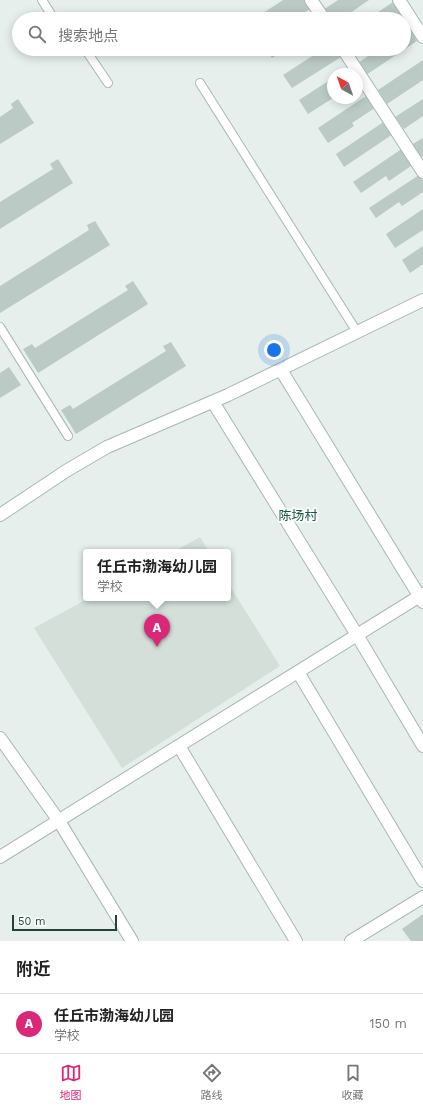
<!DOCTYPE html>
<html lang="zh">
<meta charset="utf-8">
<style>
:root{--surface:#fff;--page:#f6f6f6;--text:#222;--muted:#767676;--line:#e0e0e0;--accent:#db2777}
body{margin:0;font-family:"Work Sans","Noto Sans SC",sans-serif;background:var(--page);color:var(--text)}
.compass{position:absolute;left:327px;top:68px;width:36px;height:36px;border-radius:50%;background:var(--surface);box-shadow:0 2px 10px #0003;rotate:320deg}
.scale{position:absolute;left:12px;bottom:10px;width:105px;box-sizing:border-box;padding-left:4px;border:2px solid #24423a;border-top:0;font-size:11px;line-height:14px;white-space:nowrap;color:#24423a;-webkit-text-stroke:3px #f7fbf9;paint-order:stroke}
.you{position:absolute;left:274px;top:350px;width:14px;height:14px;margin:-10px;border:3px solid #fff;border-radius:50%;background:#1a73e8;box-shadow:0 0 0 6px #1a73e833}
.badge{display:grid;place-items:center;width:26px;height:26px;border-radius:50%;background:var(--accent);color:#fff;font-size:13px;font-weight:700}
.pin{position:absolute;translate:-50% -33px;filter:drop-shadow(0 1px 2px #0008)}
.pin::after{content:'';position:absolute;top:21px;width:14px;height:12px;background:inherit;clip-path:polygon(0 0,100% 0,50% 100%)}
.popup{position:absolute;left:83px;top:549px;width:148px;height:52px;box-sizing:border-box;display:grid;place-content:center;border-radius:4px;background:var(--surface);filter:drop-shadow(0 1px 3px #0005);font-size:13px;white-space:nowrap;color:var(--muted)}
.popup b{font-size:15px;color:var(--text)}
.popup::after{content:'';position:absolute;left:50%;top:100%;margin-left:-8px;border:8px solid transparent;border-top-color:var(--surface)}
.list{margin:0;padding:0;list-style:none}
h2{display:flex;justify-content:space-between;align-items:center;height:52px;margin:0;padding:0 16px;font-size:17px}
h2 small{font-size:13px;font-weight:400;color:var(--muted)}
.list li{display:grid;grid-template-columns:26px 1fr auto;gap:12px;align-items:center;box-sizing:border-box;height:60px;padding:0 16px;border-top:1px solid var(--line)}
.list b{display:block;font-size:15px;white-space:nowrap}
.list p{margin:0;font-size:13px;white-space:nowrap;color:var(--muted)}
.list em{font-size:13px;font-style:normal;color:var(--muted)}
.icon{flex:none;width:22px;height:22px;fill:none;stroke:currentColor;stroke-width:2;stroke-linecap:round;stroke-linejoin:round}
.map{position:relative;flex:none;width:423px;height:941px;overflow:hidden}
.search{position:absolute;background:var(--surface);box-shadow:0 2px 10px #0003;left:12px;right:12px;top:12px;height:44px;display:flex;align-items:center;gap:10px;box-sizing:border-box;padding:0 14px;border-radius:22px;color:var(--muted);font-size:15px}
.sheet{height:112px;background:var(--surface)}
nav{display:flex;justify-content:space-around;align-items:center;box-sizing:border-box;height:56px;border-top:1px solid var(--line);background:var(--surface);font-size:11px;color:var(--muted)}
nav a{display:grid;justify-items:center;gap:2px}
nav .on{color:var(--accent)}
.map>svg:first-child{display:block}
.built{fill:#d4dfda}
.building{fill:#bbcac4}
.lines{fill:none;stroke-linecap:round;stroke-linejoin:round}
.lane-casing{stroke:#a8b8b2;stroke-width:10}
.street-casing{stroke:#a8b8b2;stroke-width:14}
.lane{stroke:#fff;stroke-width:8}
.street{stroke:#fff;stroke-width:12}
.labels{text-anchor:middle;dominant-baseline:central;stroke-width:4;stroke-linejoin:round;paint-order:stroke}
.quarter-label{font-size:13px;fill:#1f5548;stroke:#f7fbf9}
</style>
<div class="map">
<svg width="423" height="941" viewBox="0 0 423 941">
<rect width="100%" height="100%" fill="#e6efeb"/>
<!-- built -->
<path class="built" d="M200,537l9,15h-36z
M228,583l52,83 -158,102 -88,-140 55,-30h139z"/>
<!-- building -->
<path class="building" d="M283,0h21l6,9 -16,10h-40z
M338,0h31l-28,19h-12l-6,-9z
M393,2l8,11 -9,6h-24z
M316,14l3,5h-11z
M409,28l8,13 -51,34 -8,-12 20,-14h26v-17z
M266,49h21l-15,9z
M323,49h12l6,8 -49,31 -9,-13z
M423,60v20l-36,24 -9,-14z
M351,66l5,8h-17z
M333,78v20l-25,16 -9,-14z
M369,94l9,12 -26,17 2,3 -26,17 -10,-15z
M18,99l16,24 -34,21v-27l13,-9 -2,-4z
M423,99v17l-19,13 -9,-12z
M385,121l8,13 -49,33 -8,-13z
M423,138v18l-3,2 -9,-13z
M403,148l11,16 -25,17 -3,-5 -25,17 -8,-11z
M58,159l15,24 -73,46v-27l53,-33 -3,-5z
M419,175l4,6v11l-21,14 -3,-4 -23,16 -7,-10z
M423,209v21l-28,18 -9,-14z
M95,221l15,24 -110,68v-27l89,-56 -2,-5z
M423,246v18l-13,9 -8,-13z
M133,281l15,23 -110,69 -15,-24 9,-5 3,4 93,-58 -3,-4z
M171,342l15,24 -110,68 -15,-24 9,-5 3,4 93,-58 -3,-5z
M9,367l12,18 -21,13v-25z
M423,914v27h-12l-9,-12z"/>
<g class="lines">
<!-- lane casing -->
<g class="lane-casing">
<path id="lane" d="M42,0l12,19
M85,49l23,34
M200,83l157,249
M0,327l68,109"/>
</g>
<!-- street casing -->
<g class="street-casing">
<path id="street" d="M311,0l13,19
M399,0l24,37
M343,49l80,123
M281,370l142,232
M213,402l144,233 66,111
M0,515l66,-44 41,-24 121,-52 195,-95
M298,672l125,209
M0,738l59,83 73,120
M179,746l117,195
M0,857l423,-263
M351,941l72,-44"/>
</g>
<!-- lane -->
<use href="#lane" class="lane"/>
<!-- street -->
<use href="#street" class="street"/>
</g>
<g class="labels">
<!-- quarter labels -->
<g class="quarter-label">
<text x="298" y="515">陈场村</text>
</g>
</g>
</svg>
<svg class="compass" viewBox="-18 -18 36 36"><path d="M0-13l5 13h-10z" fill="#e53935"/><path d="M0 13l5-13h-10z" fill="#767676"/></svg>
<div class="scale">50 m</div>
<div class="you"></div>
<div class="pin badge" style="left:157px;top:647px">A</div>
<div class="popup"><b>任丘市渤海幼儿园</b>学校</div>
<div class="search"><svg class="icon" aria-label="search" viewBox="0 0 24 24"><circle cx="10" cy="10" r="6"/><path d="M15 15l6 6"/></svg>搜索地点</div>
</div>
<section class="sheet">
<h2>附近<small></small></h2>
<ul class="list">
<li><span class="badge">A</span><div><b>任丘市渤海幼儿园</b><p>学校</p></div><em>150 m</em></li>
</ul>
</section>
<nav>
<a class="on"><svg class="icon" aria-label="map" viewBox="0 0 24 24"><path d="M3 6l6-2 6 2 6-2v14l-6 2-6-2-6 2zM9 4v14M15 6v14"/></svg>地图</a>
<a><svg class="icon" aria-label="directions" viewBox="0 0 24 24"><path d="M12 3l9 9-9 9-9-9zM9 14v-3h6M13 9l2 2-2 2"/></svg>路线</a>
<a><svg class="icon" aria-label="saved" viewBox="0 0 24 24"><path d="M7 4h10v16l-5-4-5 4z"/></svg>收藏</a>
</nav>
